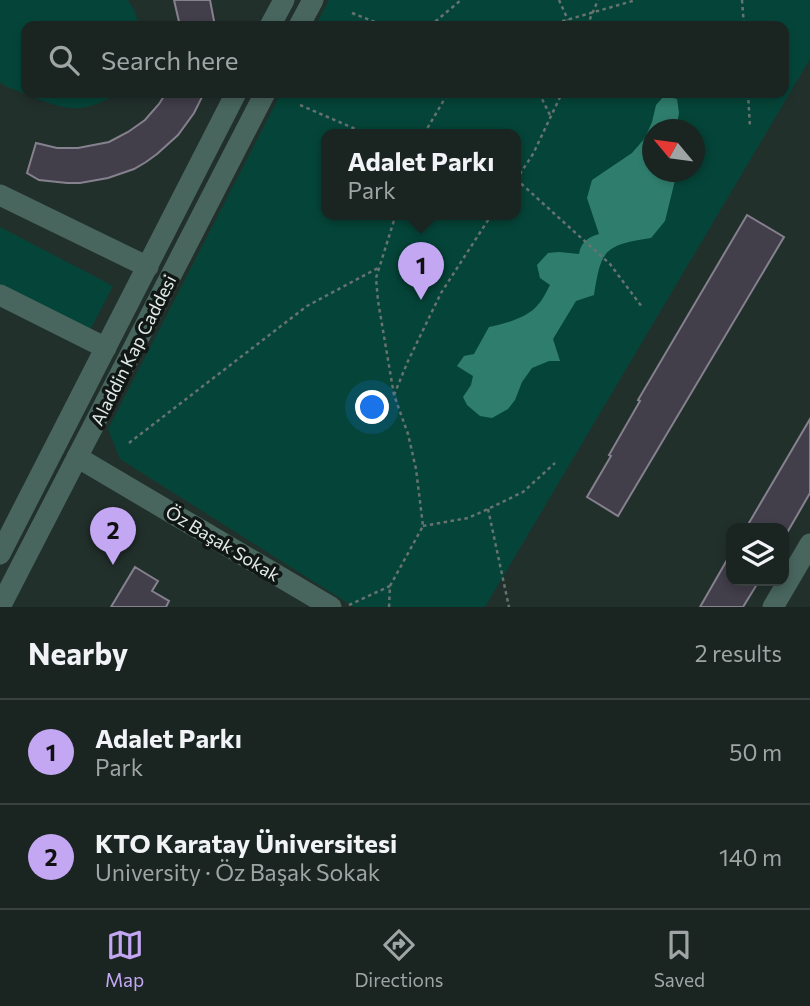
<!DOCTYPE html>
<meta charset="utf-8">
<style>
:root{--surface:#1a2421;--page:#27302e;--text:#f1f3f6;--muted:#9fa4a5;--line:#38413f;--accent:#c3a7f2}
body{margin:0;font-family:Commissioner,sans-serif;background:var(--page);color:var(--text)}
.controls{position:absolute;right:21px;bottom:21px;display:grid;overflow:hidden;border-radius:14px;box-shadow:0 4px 10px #0003}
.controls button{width:63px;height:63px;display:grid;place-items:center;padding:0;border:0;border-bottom:2px solid var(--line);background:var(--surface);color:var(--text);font:35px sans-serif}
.compass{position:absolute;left:642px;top:119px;width:63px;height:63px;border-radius:50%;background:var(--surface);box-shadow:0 4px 10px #0003;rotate:299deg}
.you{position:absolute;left:373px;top:408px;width:24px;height:24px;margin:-18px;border:5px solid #fff;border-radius:50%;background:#1a73e8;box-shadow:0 0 0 10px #1a73e833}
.badge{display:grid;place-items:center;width:46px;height:46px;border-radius:50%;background:var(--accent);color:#111;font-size:23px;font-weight:700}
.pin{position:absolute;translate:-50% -58px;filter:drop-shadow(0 2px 4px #0008)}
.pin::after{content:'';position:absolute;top:37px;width:24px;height:21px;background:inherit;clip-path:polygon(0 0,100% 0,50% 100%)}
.popup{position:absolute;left:321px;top:129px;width:200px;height:91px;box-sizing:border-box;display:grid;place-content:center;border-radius:14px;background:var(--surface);filter:drop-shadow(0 2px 5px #0005);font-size:23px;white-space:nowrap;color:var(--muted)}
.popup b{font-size:26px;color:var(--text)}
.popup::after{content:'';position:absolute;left:50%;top:100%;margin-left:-14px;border:14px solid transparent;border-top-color:var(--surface)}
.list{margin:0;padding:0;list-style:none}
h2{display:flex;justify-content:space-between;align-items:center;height:91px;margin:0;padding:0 28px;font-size:30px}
h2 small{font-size:23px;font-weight:400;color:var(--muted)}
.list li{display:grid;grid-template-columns:46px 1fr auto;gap:21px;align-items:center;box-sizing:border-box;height:105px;padding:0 28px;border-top:2px solid var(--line)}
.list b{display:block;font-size:26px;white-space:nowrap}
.list p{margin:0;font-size:23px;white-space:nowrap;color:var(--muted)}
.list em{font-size:23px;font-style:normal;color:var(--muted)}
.icon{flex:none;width:38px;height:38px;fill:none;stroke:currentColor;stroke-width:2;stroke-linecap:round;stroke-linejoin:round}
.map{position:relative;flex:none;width:810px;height:607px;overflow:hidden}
.search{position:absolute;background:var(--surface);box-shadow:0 4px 10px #0003;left:21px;right:21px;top:21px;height:77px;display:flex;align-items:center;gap:18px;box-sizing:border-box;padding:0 24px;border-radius:14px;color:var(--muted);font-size:26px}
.sheet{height:301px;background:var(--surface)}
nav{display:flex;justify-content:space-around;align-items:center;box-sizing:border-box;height:98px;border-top:2px solid var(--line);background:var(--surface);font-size:19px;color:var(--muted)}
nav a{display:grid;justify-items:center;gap:4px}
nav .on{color:var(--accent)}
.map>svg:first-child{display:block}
.green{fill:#054539;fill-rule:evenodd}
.water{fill:#2f7e6d}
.building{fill:#423e4a;stroke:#85818e;stroke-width:2}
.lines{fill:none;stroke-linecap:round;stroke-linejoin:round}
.path{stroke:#677370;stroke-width:2.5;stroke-dasharray:3.5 3.5;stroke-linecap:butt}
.minor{stroke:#48665e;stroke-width:21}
.labels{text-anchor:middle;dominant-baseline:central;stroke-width:7;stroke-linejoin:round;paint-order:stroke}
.street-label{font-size:18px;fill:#e2ebe8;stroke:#101715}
</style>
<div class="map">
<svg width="810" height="607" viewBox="0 0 810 607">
<rect width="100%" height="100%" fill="#22302c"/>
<!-- green -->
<path class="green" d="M0,0h128l7,12 4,14h-113v67h91c-9,6 -20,12 -31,14 -24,6 -58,-13 -81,-21l-5,-4z
M329,0h481v59l-325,548h-131l-234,-148 -12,-30 173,-336h503v-67h-469zM652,130h42v42h-42zM326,134h190v80h-190z
M0,227l113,59 -26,50 -87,-45z"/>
<!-- water -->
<path class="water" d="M664,96l13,3 2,14 -3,16 -24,1v42h25l-12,49 -14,17c-47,7 -50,12 -57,57l-18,6 -23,38 7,22h-11l-17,7 -10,14 -7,18 -7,9 -16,9 -12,-2 -13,-11 -4,-8 8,-12 2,-9 -16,-10 7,-10 10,-2 15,-27c13,-2 35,-9 45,-18 7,-6 12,-16 16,-24l-10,-7 -3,-13 11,-12 11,-1 20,2c2,-12 9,-17 20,-20l-12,-36 5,-18 40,-27 13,-15 7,-16 4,-17z"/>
<!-- building -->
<path class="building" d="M174,0h36l5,26h-35z
M166,93h38l-10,20 -16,22 -21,19 -11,8 -12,7 -26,9 -28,5h-13l-28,-3 -12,-7 9,-30 21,5h21l31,-6 19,-10 17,-12 14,-16z
M747,215l37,22 -166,279 -31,-19 24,-41 -2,-1 31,-54 -2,-1z
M810,419v74l-26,45v-10h-38z
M731,553v28h28l-16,26h-43z
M135,567l23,14 -6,10 17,10 -3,6h-55z"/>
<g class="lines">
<!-- path -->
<path class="path" d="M559,0l9,20
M742,0l2,26
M352,13l33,13
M430,26l31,-26
M549,26l7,-3 80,-23
M587,26l11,-26
M539,93l12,24
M748,93l2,34
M300,105l67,29
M424,134l24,-41
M516,179l94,85 32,43
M516,180l17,-26 29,-61
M394,395l14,-34 33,-68 51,-79
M129,443l178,-137 71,-38
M488,509l21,98
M423,526l45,-8 20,-9 35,-17 32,-29
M349,605l41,-19
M389,607l1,-21 33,-60 -7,-57 -8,-35 -14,-39 -16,-94 -2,-23 20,-64"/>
<!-- minor -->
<path class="minor" d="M270,26l14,-26
M299,26l14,-26
M0,195l148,72
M0,295l106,53
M77,457l254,150
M0,554l236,-461
M0,607l265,-514
M773,607l37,-63"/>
</g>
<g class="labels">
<!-- street labels -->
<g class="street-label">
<text transform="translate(133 350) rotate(-63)">Aladdin Kap Caddesi</text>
<text transform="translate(223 543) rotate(31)">Öz Başak Sokak</text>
</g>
</g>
</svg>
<div class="controls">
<button><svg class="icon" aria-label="layers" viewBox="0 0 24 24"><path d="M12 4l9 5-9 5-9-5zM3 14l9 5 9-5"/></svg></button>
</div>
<svg class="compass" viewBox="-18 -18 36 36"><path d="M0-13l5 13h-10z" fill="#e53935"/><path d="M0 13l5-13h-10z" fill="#9fa4a5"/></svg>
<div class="you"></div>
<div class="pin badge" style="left:421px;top:300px">1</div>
<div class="popup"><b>Adalet Parkı</b>Park</div>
<div class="pin badge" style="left:113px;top:565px">2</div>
<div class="search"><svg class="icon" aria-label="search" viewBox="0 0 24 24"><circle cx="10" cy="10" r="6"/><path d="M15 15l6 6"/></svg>Search here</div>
</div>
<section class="sheet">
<h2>Nearby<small>2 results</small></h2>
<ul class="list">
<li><span class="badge">1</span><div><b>Adalet Parkı</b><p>Park</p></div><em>50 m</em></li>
<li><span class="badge">2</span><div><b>KTO Karatay Üniversitesi</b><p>University · Öz Başak Sokak</p></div><em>140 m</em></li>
</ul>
</section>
<nav>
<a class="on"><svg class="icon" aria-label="map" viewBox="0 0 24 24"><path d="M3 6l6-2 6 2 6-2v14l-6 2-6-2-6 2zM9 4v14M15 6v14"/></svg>Map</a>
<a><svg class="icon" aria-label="directions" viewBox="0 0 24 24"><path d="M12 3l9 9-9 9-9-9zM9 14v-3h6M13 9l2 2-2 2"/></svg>Directions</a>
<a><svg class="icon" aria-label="saved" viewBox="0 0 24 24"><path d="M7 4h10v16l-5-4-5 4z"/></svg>Saved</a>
</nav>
